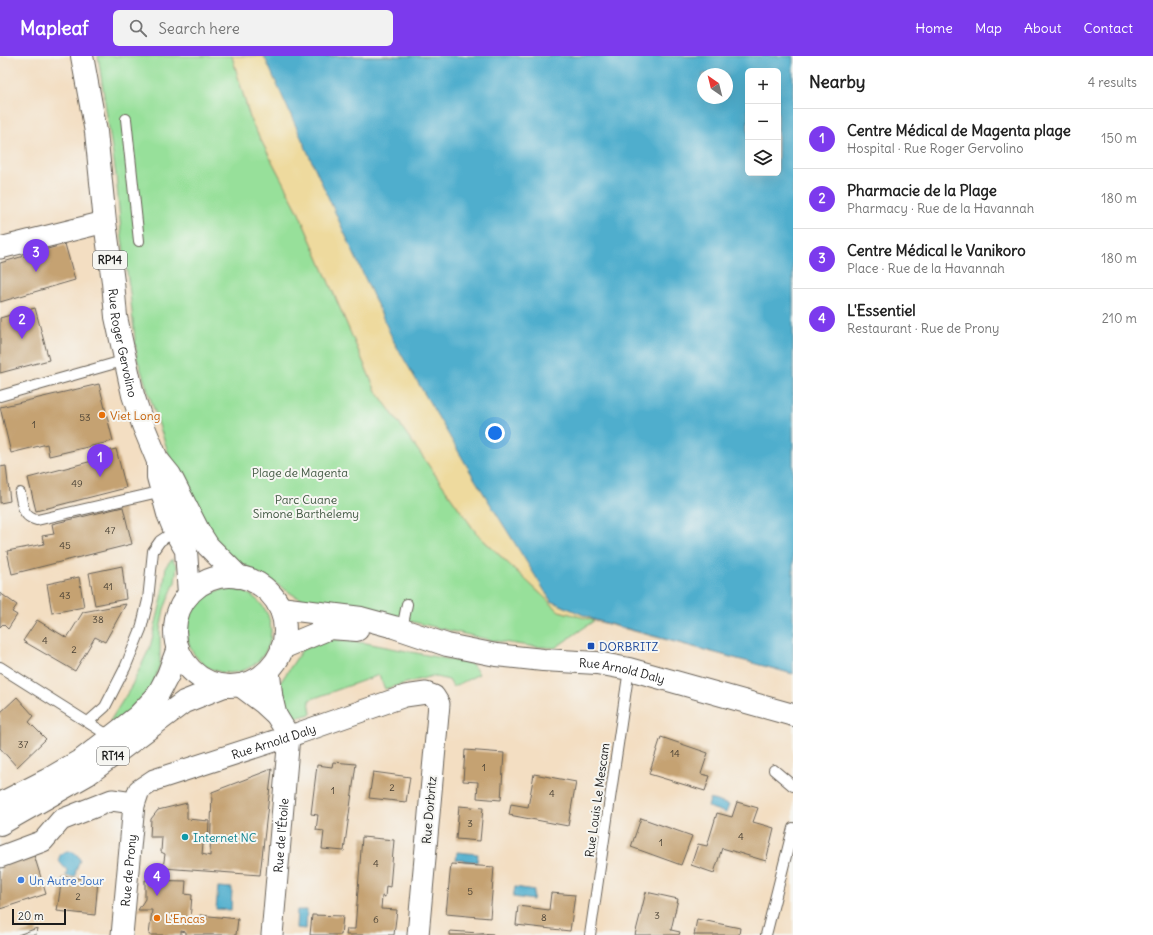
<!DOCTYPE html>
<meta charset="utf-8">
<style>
:root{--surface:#fff;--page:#f2f2f2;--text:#222;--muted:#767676;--line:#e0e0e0;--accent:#7c3aed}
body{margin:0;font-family:Delius,sans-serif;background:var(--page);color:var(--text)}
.controls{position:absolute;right:12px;top:12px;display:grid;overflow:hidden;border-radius:6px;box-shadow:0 4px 16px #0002}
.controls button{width:36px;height:36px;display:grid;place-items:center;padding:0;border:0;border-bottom:1px solid var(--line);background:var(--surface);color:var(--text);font:20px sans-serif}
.compass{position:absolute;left:697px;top:12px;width:36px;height:36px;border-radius:50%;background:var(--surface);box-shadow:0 4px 16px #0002;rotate:325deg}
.scale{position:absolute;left:12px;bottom:10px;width:54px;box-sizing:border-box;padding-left:4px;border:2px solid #1c1c1c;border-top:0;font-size:11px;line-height:14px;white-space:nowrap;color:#1c1c1c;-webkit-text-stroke:3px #f6f6f2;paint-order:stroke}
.you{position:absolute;left:495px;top:377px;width:14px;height:14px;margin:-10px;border:3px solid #fff;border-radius:50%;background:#1a73e8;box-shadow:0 0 0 6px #1a73e833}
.badge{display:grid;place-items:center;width:26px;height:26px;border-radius:50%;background:var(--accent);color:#fff;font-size:13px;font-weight:700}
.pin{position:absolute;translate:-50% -33px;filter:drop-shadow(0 1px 2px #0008)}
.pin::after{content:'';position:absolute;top:21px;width:14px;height:12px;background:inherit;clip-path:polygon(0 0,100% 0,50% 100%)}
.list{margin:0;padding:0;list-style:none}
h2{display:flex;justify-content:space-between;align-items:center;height:52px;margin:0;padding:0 16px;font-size:17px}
h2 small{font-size:13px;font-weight:400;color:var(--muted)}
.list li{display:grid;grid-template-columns:26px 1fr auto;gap:12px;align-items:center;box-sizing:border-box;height:60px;padding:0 16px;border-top:1px solid var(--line)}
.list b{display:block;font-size:15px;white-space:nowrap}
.list p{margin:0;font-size:13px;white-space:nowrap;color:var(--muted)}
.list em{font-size:13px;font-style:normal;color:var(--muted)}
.icon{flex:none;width:22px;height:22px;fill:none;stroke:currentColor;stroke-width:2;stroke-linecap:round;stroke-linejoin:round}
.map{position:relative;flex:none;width:793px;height:879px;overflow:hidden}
header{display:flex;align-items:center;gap:24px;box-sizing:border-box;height:56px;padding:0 20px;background:var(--accent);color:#fff}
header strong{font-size:19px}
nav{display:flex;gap:22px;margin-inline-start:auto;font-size:14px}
.search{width:280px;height:36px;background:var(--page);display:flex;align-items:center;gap:10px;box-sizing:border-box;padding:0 14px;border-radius:6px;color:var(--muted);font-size:15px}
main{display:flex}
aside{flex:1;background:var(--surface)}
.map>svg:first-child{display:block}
.green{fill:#97e09a;stroke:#5a7e5b}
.sand{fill:#eeda9e;stroke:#857b5d}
.water{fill:#4faecd;stroke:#366574;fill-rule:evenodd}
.building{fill:#c5a272}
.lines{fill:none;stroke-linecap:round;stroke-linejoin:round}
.lane-casing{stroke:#676056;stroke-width:12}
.street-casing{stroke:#676056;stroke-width:23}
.primary-casing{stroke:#676056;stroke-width:24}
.lane{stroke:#fff;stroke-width:10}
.street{stroke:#fff;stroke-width:21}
.primary{stroke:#fff;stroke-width:22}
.food-dot{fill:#e8710a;stroke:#f6f6f2;stroke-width:1.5}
.transit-dot{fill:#1a4fb4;stroke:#f6f6f2;stroke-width:1.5}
.culture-dot{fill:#0f9aa8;stroke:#f6f6f2;stroke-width:1.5}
.shop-dot{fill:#3f7fe0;stroke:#f6f6f2;stroke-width:1.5}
.labels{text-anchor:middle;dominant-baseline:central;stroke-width:4;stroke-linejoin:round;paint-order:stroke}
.number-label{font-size:10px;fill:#463e32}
.shield{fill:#f6f6f2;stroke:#5d5d5c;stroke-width:1}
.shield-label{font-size:11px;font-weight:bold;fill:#1c1c1c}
.street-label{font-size:12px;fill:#1c1c1c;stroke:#f6f6f2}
.food-label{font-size:12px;fill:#c56008;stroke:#f6f6f2;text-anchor:start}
.park-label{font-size:12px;fill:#415742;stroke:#f6f6f2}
.transit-label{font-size:12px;fill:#164399;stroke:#f6f6f2;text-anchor:start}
.culture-label{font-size:12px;fill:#0d838f;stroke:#f6f6f2;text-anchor:start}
.shop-label{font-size:12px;fill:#366cbe;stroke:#f6f6f2;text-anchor:start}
</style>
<header>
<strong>Mapleaf</strong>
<div class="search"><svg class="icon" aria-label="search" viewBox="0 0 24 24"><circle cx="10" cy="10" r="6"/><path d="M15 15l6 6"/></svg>Search here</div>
<nav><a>Home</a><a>Map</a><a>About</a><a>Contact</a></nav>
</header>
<main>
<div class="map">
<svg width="793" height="879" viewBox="0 0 793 879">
<rect width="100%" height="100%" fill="#f6f6f2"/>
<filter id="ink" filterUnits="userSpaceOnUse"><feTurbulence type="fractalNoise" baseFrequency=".025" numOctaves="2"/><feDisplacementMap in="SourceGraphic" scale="8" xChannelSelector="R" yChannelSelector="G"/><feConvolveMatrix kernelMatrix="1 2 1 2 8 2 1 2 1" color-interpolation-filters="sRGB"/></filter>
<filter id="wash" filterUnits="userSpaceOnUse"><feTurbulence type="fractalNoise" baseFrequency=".012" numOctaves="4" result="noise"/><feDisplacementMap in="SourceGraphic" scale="16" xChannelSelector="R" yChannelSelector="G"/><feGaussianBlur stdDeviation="0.9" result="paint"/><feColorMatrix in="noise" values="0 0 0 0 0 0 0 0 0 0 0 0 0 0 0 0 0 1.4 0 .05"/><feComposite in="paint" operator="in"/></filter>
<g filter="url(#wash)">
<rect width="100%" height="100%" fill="#f3dec2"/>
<!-- green -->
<path class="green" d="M98,0h134l19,65 47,90 77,178 102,145 82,77 36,9 -40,28 -26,-2 -39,-6 -124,-29 -56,-8 -15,-7 -26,-17 -27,-13 -28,-25 -40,-71 -37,-112 -7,-65 -9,-62 -5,-56z
M172,503l5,7 -2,16 -11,27 -4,21v34l-9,25 -38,36 -3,-4 20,-32 20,-42 12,-49 4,-32z
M187 575a42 42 0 1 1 84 0a42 42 0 1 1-84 0Z
M332,583l34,4 106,21 7,10 -26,13 -4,-7 -17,-4 -47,13 -6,-14 -70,25 2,14 -16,4 -5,-4 -10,-31 22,-33z"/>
<!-- sand -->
<path class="sand" d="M232,0h165l393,617 -231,-62 -82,-77 -102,-145 -77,-178 -47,-90z"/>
<!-- water -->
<path class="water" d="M264,0h529v618l-198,-54 -44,-19 -77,-123 -80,-136zM748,15h30v102h-30zM703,18h24v24h-24z
M710,743l19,6 -3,8 -18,-6z
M67,795c7,0 11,3 13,9l-4,10 -1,7 -9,-1 1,-6c-8,-7 -13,-14 0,-19z
M457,796l21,2 -1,8 -21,-2z
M218,831l14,1 -1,22 -15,-1z
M515,831l19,3 -1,10 -20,-3z
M297,854h10l-1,19 -10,-1z"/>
<g id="blocks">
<!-- building -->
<path class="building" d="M65,188l10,36 -75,22v-39z
M35,252l14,52 -49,13v-55z
M99,328l14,57 -64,15 -2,-12 -36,9 -11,-46z
M116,393l10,39 -90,23 -8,-33 68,-18 -1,-6z
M6,410l4,35 -10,2v-36z
M123,451l9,37 -120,30 -5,-23 37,-7 -2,-8 12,-2 -2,-10z
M122,510l4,33 -31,6 -6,-32z
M79,521l5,30 -32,6 -5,-29z
M0,537l17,12 -5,7 5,3 -9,14 -5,-5 -3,3z
M126,548l-21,38 -10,-5 -20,34 -52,-30 14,-21 30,18 16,-26z
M17,641l17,19 -5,6 17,17 -29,28 -17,-19v-35z
M661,681l47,16 -7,21 9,2 -5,15 -56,-17z
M465,694l39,3 -3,47 -24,-2 1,-16 -15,-1z
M333,706l23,2 -12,87 -22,-2 2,-18 -8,-1 2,-15 -7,-1 6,-49 15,2z
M272,713l-12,106 -97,-7 2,-14 -4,-2 1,-15h-12l1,-18 7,-9 29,-7v16l22,2 -1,21 -5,2 -1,10 8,2 2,-64z
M373,716l37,5 -4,25 -37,-4z
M534,718l42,8 -8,44 -59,-11 2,-11 17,3z
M737,746l21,6 -5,14 21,6 -8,33 -44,-13 -8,25 -23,-8 7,-21 9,2 10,-33 15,4z
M459,750l24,2 -3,33 -24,-2z
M641,762l51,18 -11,29 -50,-18z
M362,781l32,3 -4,47 -4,-1 -1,11 -3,-1 -1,13 16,1 -3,25h-48l1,-6h8z
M34,799l12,39 -46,15v-43z
M451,808l43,3 -4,51 -44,-4z
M62,821l36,3 -3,35 -38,-4z
M145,824l41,1 -1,13 7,1 -2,26 8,1 2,-7 38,4 -2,16h-50v-3l-5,-1v4h-32l3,-25h-14l7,-11z
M646,836l32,7 -7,31 9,2 -1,3h-44z
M551,837l24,2 -5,36 -54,-6 2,-19 31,4z
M312,859l31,1 -2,19h-31z
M697,863l43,9 -1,7h-45z
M37,872l-1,7h-18z
M450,875l43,3v1h-43z"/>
</g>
</g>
<g filter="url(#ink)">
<use href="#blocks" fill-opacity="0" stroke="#676056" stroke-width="1"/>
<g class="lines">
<!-- lane casing -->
<g class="lane-casing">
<path id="lane" d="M126,63l13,122
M0,340l126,-36
M20,437c3,12 2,24 17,27l126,-29
M402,573l5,-25
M0,611l103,65 10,1
M88,666l17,-15 20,-39 16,-39 7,-29 5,-49 7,-10 15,-10
M774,714l19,16
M590,879l39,-266
M766,879l27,-107"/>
</g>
<!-- street casing -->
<g class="street-casing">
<g id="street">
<path d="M0,192l105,-26"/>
<path d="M269,614l3,28 4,17"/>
<path d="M239,629l24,18 13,12 13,21"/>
<path d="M0,801l43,-16 18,-21 51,-20 14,2 8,3"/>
<path id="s1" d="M122,879l12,-130 5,-15 15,-10 145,-47 106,-37 21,-3 8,3 5,8 -21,231"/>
<path id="s2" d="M272,879l17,-199"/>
</g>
</g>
<!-- primary casing -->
<g class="primary-casing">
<g id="primary">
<path id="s3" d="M82,0l14,76 9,90 8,60 3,35 17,78 10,30 14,34 13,16 29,57 9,14 31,31"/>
<path d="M158,406v15l10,37 7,17 11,19 3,44"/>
<circle cx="230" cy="575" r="55"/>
<path id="s4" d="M280,552l81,10 33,9 53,18 49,10 47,5 54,3 32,6 164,46"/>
<path d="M282,592l48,-20 27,2"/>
<path d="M0,748l47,-24 36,-21 54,-42 20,-21 11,-21 10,-27"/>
<path d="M0,768l88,-50 96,-72 40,-16"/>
</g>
</g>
<!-- lane -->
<use href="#lane" class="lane"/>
<!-- street -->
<use href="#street" class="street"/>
<!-- primary -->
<use href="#primary" class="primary"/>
</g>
</g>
<!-- markers -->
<g class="food-dot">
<circle cx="102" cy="359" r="4"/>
<circle cx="157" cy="862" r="4"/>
</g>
<rect class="transit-dot" x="587" y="586" width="8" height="8" rx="2"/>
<circle class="culture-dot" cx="185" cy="781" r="4"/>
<circle class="shop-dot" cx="21" cy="824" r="4"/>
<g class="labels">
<!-- number labels -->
<g class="number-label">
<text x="85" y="361">53</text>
<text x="34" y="368">1</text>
<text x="77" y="427">49</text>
<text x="110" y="474">47</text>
<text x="65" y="489">45</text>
<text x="108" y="530">41</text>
<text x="65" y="539">43</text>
<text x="98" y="563">38</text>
<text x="45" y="584">4</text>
<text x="74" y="593">2</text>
<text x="23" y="688">37</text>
<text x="675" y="697">14</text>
<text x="484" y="711">1</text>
<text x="392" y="731">2</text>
<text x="333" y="734">1</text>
<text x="552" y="737">4</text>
<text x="470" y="767">3</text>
<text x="741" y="780">4</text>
<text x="661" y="786">1</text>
<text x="376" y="807">4</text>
<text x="470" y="835">5</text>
<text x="78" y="840">2</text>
<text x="657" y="859">3</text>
<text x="544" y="861">8</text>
<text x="376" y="863">6</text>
</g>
<!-- shield labels -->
<g class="shield">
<rect x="93" y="195" width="34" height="18" rx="3"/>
<rect x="97" y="691" width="32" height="18" rx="3"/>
</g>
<g class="shield-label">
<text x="110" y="204">RP14</text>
<text x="113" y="700">RT14</text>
</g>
<!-- street labels -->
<g class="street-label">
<text stroke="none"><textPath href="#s3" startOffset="290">Rue Roger Gervolino</textPath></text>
<text stroke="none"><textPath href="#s4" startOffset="349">Rue Arnold Daly</textPath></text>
<text stroke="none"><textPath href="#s1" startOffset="290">Rue Arnold Daly</textPath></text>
<text transform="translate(597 744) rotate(-82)">Rue Louis Le Mescam</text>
<text transform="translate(429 754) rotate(-85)">Rue Dorbritz</text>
<text stroke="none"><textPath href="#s2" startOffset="100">Rue de l'Étoile</textPath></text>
<text stroke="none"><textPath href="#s1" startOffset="65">Rue de Prony</textPath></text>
</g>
<!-- food labels -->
<g class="food-label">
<text x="110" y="359">Viet Long</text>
<text x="165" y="862">L'Encas</text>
</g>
<!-- park labels -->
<g class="park-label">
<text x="300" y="416">Plage de Magenta</text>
<text x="306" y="443">Parc Cuane<tspan x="306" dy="14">Simone Barthelemy</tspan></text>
</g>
<!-- transit labels -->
<g class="transit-label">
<text x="599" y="590">DORBRITZ</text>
</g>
<!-- culture labels -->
<g class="culture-label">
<text x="193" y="781">Internet NC</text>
</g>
<!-- shop labels -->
<g class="shop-label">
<text x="29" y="824">Un Autre Jour</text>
</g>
</g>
</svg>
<div class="controls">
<button>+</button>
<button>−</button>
<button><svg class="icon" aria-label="layers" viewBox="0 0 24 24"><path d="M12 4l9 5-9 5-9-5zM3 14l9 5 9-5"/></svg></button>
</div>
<svg class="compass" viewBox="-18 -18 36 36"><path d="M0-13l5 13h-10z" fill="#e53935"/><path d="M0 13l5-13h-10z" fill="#767676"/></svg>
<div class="scale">20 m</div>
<div class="you"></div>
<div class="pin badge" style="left:100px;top:421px">1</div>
<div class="pin badge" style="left:22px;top:283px">2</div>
<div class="pin badge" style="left:36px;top:216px">3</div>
<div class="pin badge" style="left:157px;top:840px">4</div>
</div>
<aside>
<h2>Nearby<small>4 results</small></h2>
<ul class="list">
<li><span class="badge">1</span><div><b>Centre Médical de Magenta plage</b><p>Hospital · Rue Roger Gervolino</p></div><em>150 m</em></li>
<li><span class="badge">2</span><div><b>Pharmacie de la Plage</b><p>Pharmacy · Rue de la Havannah</p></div><em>180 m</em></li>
<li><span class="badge">3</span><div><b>Centre Médical le Vanikoro</b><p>Place · Rue de la Havannah</p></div><em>180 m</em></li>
<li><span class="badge">4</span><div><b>L'Essentiel</b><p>Restaurant · Rue de Prony</p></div><em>210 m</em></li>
</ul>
</aside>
</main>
